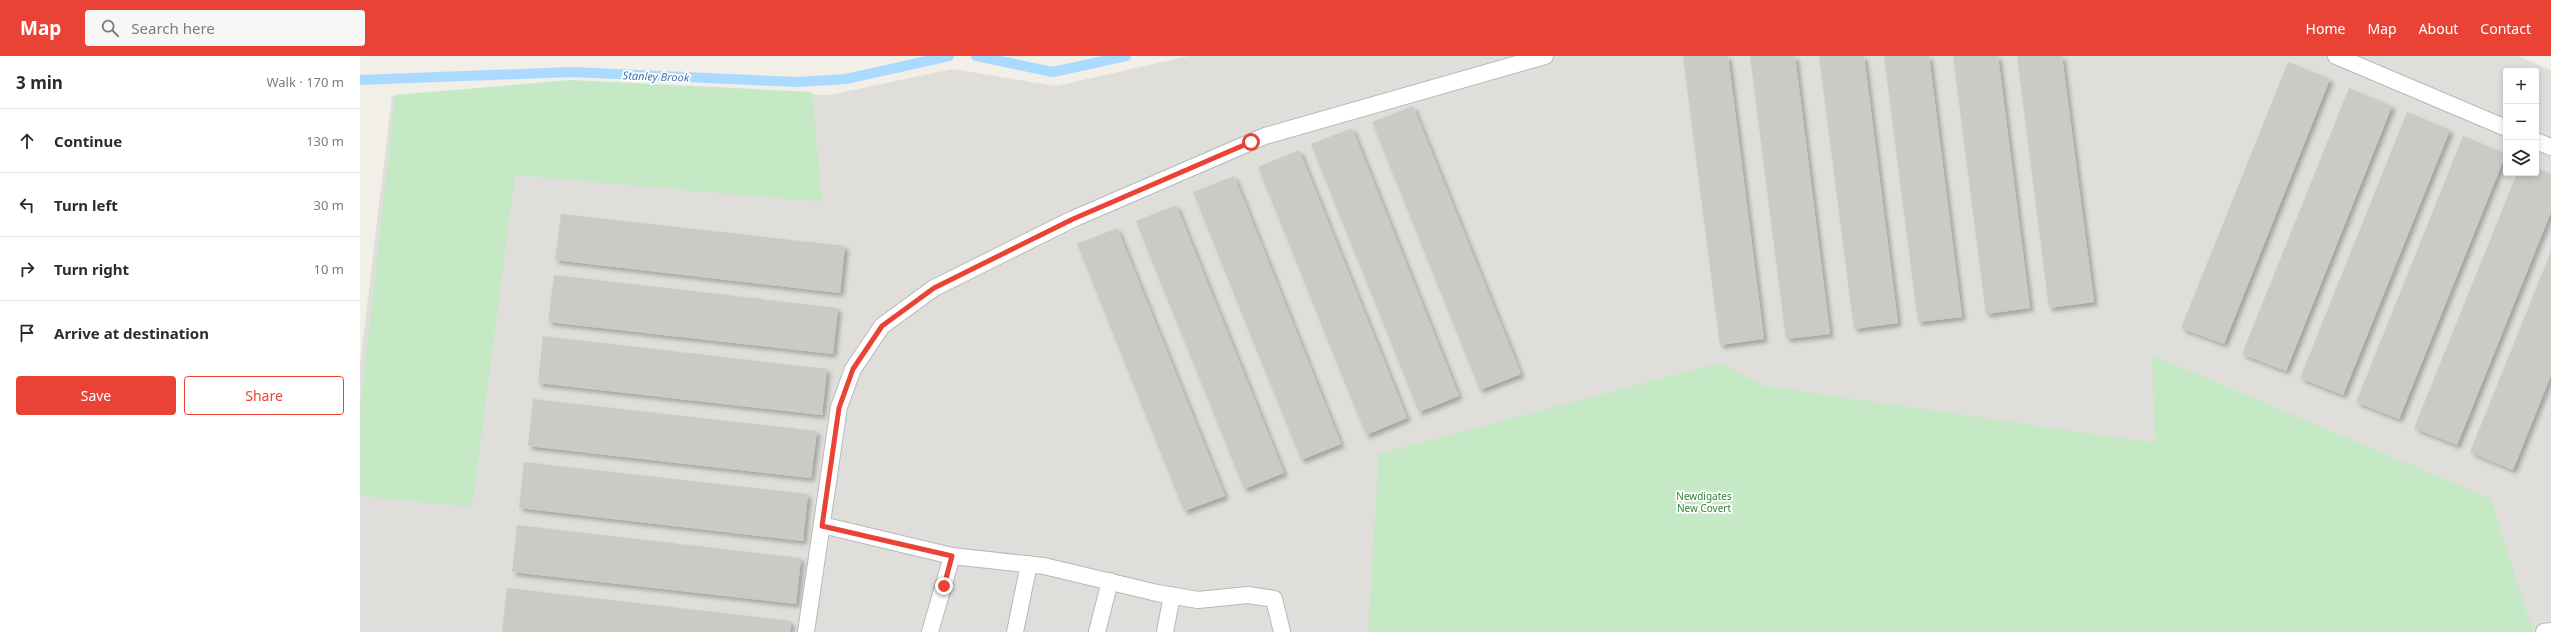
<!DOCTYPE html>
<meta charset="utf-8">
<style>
:root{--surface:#fff;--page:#f7f7f7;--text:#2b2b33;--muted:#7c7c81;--line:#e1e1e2;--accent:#ea4335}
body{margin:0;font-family:"Noto Sans",sans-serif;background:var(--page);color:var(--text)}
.controls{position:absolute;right:12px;top:12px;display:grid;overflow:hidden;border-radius:4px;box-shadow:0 2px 6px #0003}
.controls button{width:36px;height:36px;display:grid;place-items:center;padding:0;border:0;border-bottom:1px solid var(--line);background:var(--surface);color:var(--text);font:20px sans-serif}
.stop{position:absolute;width:12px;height:12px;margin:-9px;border:3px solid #ea4335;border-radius:50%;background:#fff}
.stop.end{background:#ea4335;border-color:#fff;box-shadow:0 1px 4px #0008}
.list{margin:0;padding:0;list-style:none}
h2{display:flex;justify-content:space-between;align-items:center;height:52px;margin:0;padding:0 16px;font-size:17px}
h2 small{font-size:13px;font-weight:400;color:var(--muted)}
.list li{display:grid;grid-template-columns:26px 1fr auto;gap:12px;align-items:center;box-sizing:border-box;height:64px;padding:0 16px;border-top:1px solid var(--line)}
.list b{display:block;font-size:15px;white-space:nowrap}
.list em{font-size:13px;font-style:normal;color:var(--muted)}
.actions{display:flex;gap:8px;padding:12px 16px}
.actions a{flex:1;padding:9px 0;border:1px solid var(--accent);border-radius:4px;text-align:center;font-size:14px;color:var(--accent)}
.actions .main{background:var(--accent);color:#fff}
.icon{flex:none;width:22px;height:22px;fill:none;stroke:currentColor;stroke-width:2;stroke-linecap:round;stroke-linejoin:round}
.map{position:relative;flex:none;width:2191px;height:576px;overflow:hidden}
header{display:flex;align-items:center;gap:24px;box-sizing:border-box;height:56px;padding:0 20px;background:var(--accent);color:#fff}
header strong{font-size:19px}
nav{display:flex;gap:22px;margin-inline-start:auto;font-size:14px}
.search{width:280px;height:36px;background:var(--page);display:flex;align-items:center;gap:10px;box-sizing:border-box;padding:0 14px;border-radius:4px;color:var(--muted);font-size:15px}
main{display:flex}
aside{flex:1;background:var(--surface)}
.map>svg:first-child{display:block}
.industrial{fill:#e0deda;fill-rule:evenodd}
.green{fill:#c5e8c5}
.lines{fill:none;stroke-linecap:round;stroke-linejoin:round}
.stream{stroke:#aadaff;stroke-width:10}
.building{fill:#cccac5;filter:url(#shadow)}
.lane-casing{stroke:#b5b8bc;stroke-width:18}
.lane{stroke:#fff;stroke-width:16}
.route{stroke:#ea4335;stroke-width:5}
.labels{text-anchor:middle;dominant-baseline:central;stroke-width:3.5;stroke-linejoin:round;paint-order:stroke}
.park-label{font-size:10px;fill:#348238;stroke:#fff}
.water-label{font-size:11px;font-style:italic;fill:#4174aa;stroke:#fff}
</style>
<header>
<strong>Map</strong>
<div class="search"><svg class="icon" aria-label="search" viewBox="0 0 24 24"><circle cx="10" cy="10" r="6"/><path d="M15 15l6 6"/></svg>Search here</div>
<nav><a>Home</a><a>Map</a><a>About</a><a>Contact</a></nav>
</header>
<main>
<aside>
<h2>3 min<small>Walk · 170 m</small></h2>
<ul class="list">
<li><svg class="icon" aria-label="ahead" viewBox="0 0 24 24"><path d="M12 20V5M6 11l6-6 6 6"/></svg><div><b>Continue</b></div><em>130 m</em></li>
<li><svg class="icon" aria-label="left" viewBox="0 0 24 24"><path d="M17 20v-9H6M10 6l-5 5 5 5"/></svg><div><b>Turn left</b></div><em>30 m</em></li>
<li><svg class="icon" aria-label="right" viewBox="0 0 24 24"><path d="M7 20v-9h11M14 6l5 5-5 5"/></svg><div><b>Turn right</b></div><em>10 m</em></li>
<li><svg class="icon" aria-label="arrive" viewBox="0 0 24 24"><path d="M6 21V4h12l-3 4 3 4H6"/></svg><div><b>Arrive at destination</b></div></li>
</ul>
<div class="actions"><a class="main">Save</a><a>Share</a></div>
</aside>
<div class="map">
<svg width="2191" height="576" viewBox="0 0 2191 576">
<defs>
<filter id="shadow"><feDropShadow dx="3.5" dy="3.5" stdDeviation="2" flood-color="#0004"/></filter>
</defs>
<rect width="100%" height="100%" fill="#f1efe8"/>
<!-- industrial -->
<path class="industrial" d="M829,0h1328l34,14v562h-2191v-267l32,-269 169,-11 268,10 124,-26 103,17zM2146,15h30v102h-30z"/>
<!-- green -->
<path class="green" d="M210,24l242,12 10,110 -307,-27 -43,332 -112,-11v-84l35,-317z
M1792,299l339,144 42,133h-1165l11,-178 341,-91 44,23 391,57z"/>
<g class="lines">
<!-- stream -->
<path class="stream" d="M616,0l77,16 73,-16
M0,24l212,-8 226,10 48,-3 103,-23"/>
</g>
<!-- building -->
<path class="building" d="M1323,0h45l36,283 -44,6z
M1390,0h45l35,278 -44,5z
M1459,0h45l34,267 -44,6z
M1524,0h45l33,261 -44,5z
M1593,0h45l32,252 -44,6z
M1657,0h45l32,246 -45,6z
M1928,6l42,17 -106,265 -43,-16z
M1989,32l43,18 -106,265 -44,-17z
M1053,50l108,268 -41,16 -108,-268z
M2047,56l43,18 -107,265 -43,-17z
M992,72l107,268 -40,16 -108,-268z
M2103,80l43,18 -107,265 -43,-17z
M939,94l108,268 -41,17 -108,-268z
M2176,112l15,6v38l-94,233 -43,-17 103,-255h19z
M874,120l107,268 -40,16 -108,-268z
M816,149l108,268 -40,16 -108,-268z
M201,158l284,32 -5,47 -285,-33z
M757,172l108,268 -41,15 -107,-267z
M2191,195v124l-38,95 -43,-18z
M194,219l284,33 -5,46 -285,-32z
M183,280l284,33 -5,46 -284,-32z
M173,343l284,32 -6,47 -283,-32z
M164,406l284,32 -5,47 -284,-33z
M157,469l284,33 -5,46 -284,-32z
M147,532l284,33 -1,11h-288z"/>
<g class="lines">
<!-- lane casing -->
<g class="lane-casing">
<path id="lane" d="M1976,0l170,72
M2176,85l15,6
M462,469l130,31 92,10 113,27 41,7 50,-5 26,4 8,33
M446,576l33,-225 14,-38 29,-43 52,-38 139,-69 192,-83 280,-80
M570,576l22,-76
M655,576l14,-68
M737,576l13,-51
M805,576l7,-37
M2184,576l7,-1"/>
</g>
<!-- lane -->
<use href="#lane" class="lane"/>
</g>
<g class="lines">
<!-- route -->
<path class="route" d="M584,530l8,-30 -130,-30 17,-118 14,-39 29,-43 52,-38 139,-69 178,-77"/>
</g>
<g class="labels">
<!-- park labels -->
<g class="park-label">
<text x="1344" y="440">Newdigates<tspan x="1344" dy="12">New Covert</tspan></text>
</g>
<!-- water labels -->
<g class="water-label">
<text transform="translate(296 20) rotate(2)">Stanley Brook</text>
</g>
</g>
</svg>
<div class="controls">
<button>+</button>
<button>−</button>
<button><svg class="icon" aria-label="layers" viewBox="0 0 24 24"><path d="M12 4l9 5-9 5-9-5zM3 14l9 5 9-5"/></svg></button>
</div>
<div class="stop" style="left:891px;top:86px"></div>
<div class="stop end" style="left:584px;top:530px"></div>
</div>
</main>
